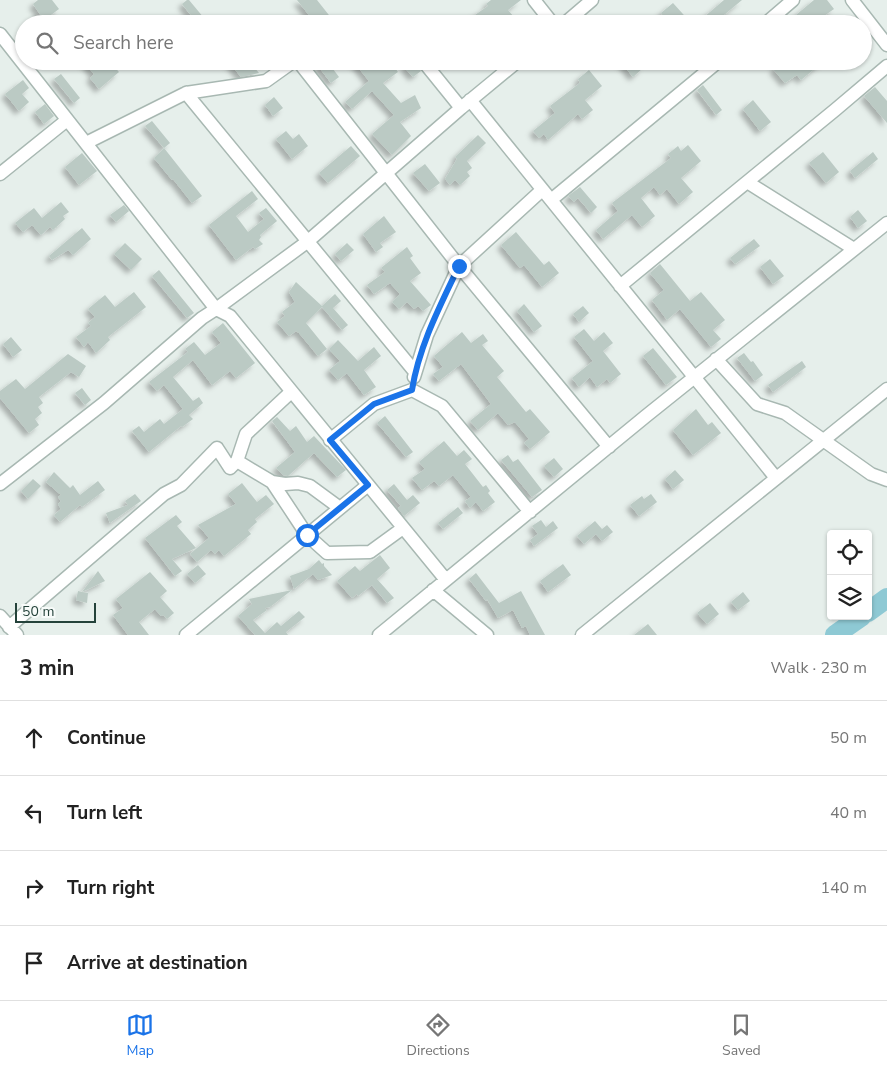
<!DOCTYPE html>
<meta charset="utf-8">
<style>
:root{--surface:#fff;--page:#f2f2f2;--text:#222;--muted:#767676;--line:#e0e0e0;--accent:#1a73e8}
body{margin:0;font-family:"Nunito Sans",sans-serif;background:var(--page);color:var(--text)}
.controls{position:absolute;right:15px;bottom:15px;display:grid;overflow:hidden;border-radius:5px;box-shadow:0 1px 4px #0004}
.controls button{width:45px;height:45px;display:grid;place-items:center;padding:0;border:0;border-bottom:1px solid var(--line);background:var(--surface);color:var(--text);font:25px sans-serif}
.scale{position:absolute;left:15px;bottom:12px;width:81px;box-sizing:border-box;padding-left:5px;border:2px solid #24423a;border-top:0;font-size:14px;line-height:18px;white-space:nowrap;color:#24423a;-webkit-text-stroke:4px #f7fbf9;paint-order:stroke}
.stop{position:absolute;width:15px;height:15px;margin:-11px;border:4px solid #1a73e8;border-radius:50%;background:#fff}
.stop.end{background:#1a73e8;border-color:#fff;box-shadow:0 1px 5px #0008}
.list{margin:0;padding:0;list-style:none}
h2{display:flex;justify-content:space-between;align-items:center;height:65px;margin:0;padding:0 20px;font-size:21px}
h2 small{font-size:16px;font-weight:400;color:var(--muted)}
.list li{display:grid;grid-template-columns:32px 1fr auto;gap:15px;align-items:center;box-sizing:border-box;height:75px;padding:0 20px;border-top:1px solid var(--line)}
.list b{display:block;font-size:19px;white-space:nowrap}
.list em{font-size:16px;font-style:normal;color:var(--muted)}
.icon{flex:none;width:28px;height:28px;fill:none;stroke:currentColor;stroke-width:2;stroke-linecap:round;stroke-linejoin:round}
.map{position:relative;flex:none;width:887px;height:635px;overflow:hidden}
.search{position:absolute;background:var(--surface);box-shadow:0 1px 4px #0004;left:15px;right:15px;top:15px;height:55px;display:flex;align-items:center;gap:12px;box-sizing:border-box;padding:0 18px;border-radius:28px;color:var(--muted);font-size:19px}
.sheet{height:365px;background:var(--surface)}
nav{display:flex;justify-content:space-around;align-items:center;box-sizing:border-box;height:70px;border-top:1px solid var(--line);background:var(--surface);font-size:14px;color:var(--muted)}
nav a{display:grid;justify-items:center;gap:2px}
nav .on{color:var(--accent)}
.map>svg:first-child{display:block}
.lines{fill:none;stroke-linecap:round;stroke-linejoin:round}
.river{stroke:#8ec9d4;stroke-width:20}
.building{fill:#bbcac4;filter:url(#shadow)}
.street-casing{stroke:#a8b8b2;stroke-width:15}
.street{stroke:#fff;stroke-width:12}
.route{stroke:#1a73e8;stroke-width:6}
</style>
<div class="map">
<svg width="887" height="635" viewBox="0 0 887 635">
<defs>
<filter id="shadow"><feDropShadow dx="-4" dy="4" stdDeviation="2.5" flood-color="#0004"/></filter>
</defs>
<rect width="100%" height="100%" fill="#e6efeb"/>
<g class="lines">
<!-- river -->
<path class="river" d="M868,612l19,-14
M835,635l27,-19"/>
</g>
<!-- building -->
<path class="building" d="M38,0h14l7,9 -15,11 -11,-16z
M187,0h2l20,24h-11l-16,-20z
M297,0h20l19,24h-20z
M491,0h30l-13,10 12,14h-58l26,-18 -2,-2z
M724,0h18l-29,24h-17z
M814,0h13l7,9 -13,9 4,6h-22l-7,-9z
M673,3l19,21h-37l9,-7 -3,-4z
M83,61h26l10,11 -20,17 -9,-11 4,-4z
M228,61h21l10,12 -18,4z
M324,61h3l12,16 -8,6 -13,-17z
M353,61h37l8,11 -15,11 18,20 14,-8 6,13 -21,14 11,14 -19,19 -20,-21 22,-19 -22,-24 -20,18 -7,-7 24,-21z
M412,61h3l6,10 -8,6 -9,-10z
M620,61h17l6,7 -10,9z
M784,61h40l-23,19 -4,-5 -12,8 -12,-14z
M589,70l13,16 -17,14 8,10 -11,9 -4,-5 -30,26 -4,-6 -5,4 -6,-7 22,-18 -5,-7 30,-23 -2,-4z
M61,74l19,24 -6,5 -20,-24z
M23,80l6,8 -7,6 7,8 -10,9 -14,-17z
M703,85l19,25 -6,5 -19,-25z
M875,87l12,14v22l-23,-27z
M274,97l9,11 -10,8 -8,-11z
M753,100l18,22 -11,9 -17,-22z
M45,104l9,12 -10,8 -9,-12z
M152,121l18,22 -6,5 -19,-22z
M286,131l7,8 6,-5 9,12 -16,13 -16,-20z
M478,135l8,8 -19,18 5,7 -5,4 3,4 -10,9 -5,-5 -5,5 -5,-6 12,-20 -2,-2z
M688,145l13,16 -20,17 12,14 -14,12 -12,-15 -7,6 -6,-8 -13,11 14,18 -13,11 -10,-12 -29,24 -7,-9 22,-19 -6,-8 59,-45 -3,-4 10,-8 3,5z
M351,146l9,10 -32,27 -9,-10z
M164,148l38,48 -10,7 -19,-24 -1,1 -18,-22z
M823,152l16,20 -13,11 -17,-20z
M873,152l5,7 -23,19 -5,-7z
M82,153l15,18 -18,14 -14,-18z
M425,164l15,19 -11,8 -16,-18z
M580,187l17,20 -6,6 -13,-15 -4,4 -6,-6z
M252,191l6,8 -22,17 12,16 16,-13 -5,-6 7,-5 11,13 -17,14 1,2 -2,3 4,4 -8,5 -2,-2 -17,13 -27,-35z
M61,202l8,10 -6,4 2,3 -12,11 -3,-3 -9,8 -9,-10 -9,7 -8,-9 19,-15 8,10z
M124,205l5,6 -13,11 -6,-7z
M858,210l9,11 -9,7 -8,-11z
M384,216l12,16 -16,11 3,4 -7,5 -13,-18z
M82,228l9,11 -18,16 -5,-5 -16,10 -3,-4z
M516,232l28,33 5,-4 10,12 -17,14 -18,-22 -4,3 -19,-23z
M754,239l6,7 -25,18 -5,-6z
M125,243l17,16 -11,11 -17,-16z
M347,243l7,7 -13,11 -6,-7z
M407,247l6,9 -3,2 11,15 -11,8 21,24 -8,6 -5,-5 -4,3 -7,-7 -8,7 -7,-7 8,-8 -10,-11 -16,11 -7,-9 18,-13 -4,-4z
M770,259l14,17 -11,8 -13,-17z
M660,264l30,37 11,-9 24,28 -12,10 8,9 -10,8 -31,-38 -13,11 -15,-20 12,-10 -14,-17z
M159,270l35,43 -7,5 -35,-42z
M296,282l26,24 13,-12 6,7 -8,7 15,17 -6,5 -20,-23 -16,16 21,26 -9,7 -19,-23 -3,-2 -7,5 -12,-14 8,-6 -3,-4 13,-10 -6,-10z
M134,292l12,15 -38,30 2,3 -14,13 -8,-11 -4,5 -8,-10 15,-11 -3,-3 7,-6 -7,-8 17,-14 10,12z
M524,304l18,22 -8,6 -17,-21z
M583,306l6,7 -10,9 -6,-8z
M223,323l32,40 -19,15 -6,-7 -18,14 -19,-25 -20,17 20,24 6,-4 4,6 -14,12 4,4 -11,8 -1,-1 -32,26 -17,-21 7,-5 5,6 16,-13 4,5 19,-15 -19,-24 -7,6 -8,-9 39,-30 -3,-3 9,-7 11,13 16,-12 -9,-11z
M584,329l10,12 10,-9 9,11 -10,8 18,23 -11,9 -3,-4 -10,8 -7,-10 -11,10 -7,-9 21,-17 -19,-24z
M462,332l9,11 12,-9 5,7 -6,4 22,26 -7,6 29,35 4,-3 20,23 -20,17 -6,-6 5,-4 -14,-17 -7,3 -10,-12 -20,17 -8,-9 21,-17 -30,-40 -22,17 -6,-7 10,-7 -9,-11z
M11,337l11,13 -9,7 -10,-13z
M338,340l20,21 16,-14 7,9 -17,14 12,17 -12,8 -17,-22 -9,7 -9,-10 11,-9 -11,-12z
M653,348l24,29 -11,8 -23,-29z
M744,353l7,9 2,-1 10,14 -8,6 -18,-23z
M68,354l18,12 -7,11 -8,-5 -32,25 4,6 -5,4 4,6 -7,6 4,6 -10,8 -29,-35v-7l16,-12 9,10z
M802,361l4,6 -33,25 -5,-7z
M82,388l9,12 -6,5 -10,-12z
M696,409l12,16 4,-3 9,11 -28,22 -20,-25z
M385,416l28,36 -7,5 -29,-34z
M277,417l13,14 6,-5 11,16 7,-6 32,34 -9,7 -23,-24 -26,23 -5,-1 -7,-7 19,-16 -23,-31z
M444,441l13,15 7,-6 8,9 -7,5 18,23 3,-2 4,6 -2,2 7,9 -12,9 -7,-9 -6,6 -5,-7 6,-4 -18,-22 -14,11 -5,-5 -12,9 -10,-12 13,-9 -6,-7z
M508,455l5,7 5,-3 24,31 -10,7 -31,-37z
M554,458l9,11 -9,8 -10,-11z
M675,470l9,10 -11,9 -8,-10z
M54,472l16,16 3,-3 7,10 18,-14 7,9 -23,17 -2,-2 -20,17 -6,-7 7,-6 -3,-5 3,-3 -3,-4 3,-2 -15,-13z
M33,479l8,7 -13,13 -7,-8z
M242,483l15,19 9,-7 8,9 -19,15 2,3 -9,8 3,4 -27,22 -5,-6 -4,4 -4,-4 -14,12 -7,-8 19,-16 -11,-13 38,-21 -8,-10z
M394,484l13,16 6,-5 7,8 -16,13 -6,-8 3,-2 -14,-16z
M135,494l6,7 -31,22 -4,-10 22,-8 -3,-4z
M651,494l6,8 -18,14 -9,-11 12,-9 2,3z
M458,507l5,6 -20,16 -5,-6z
M176,515l6,7 -5,4 19,22 -24,11 10,12 -7,5 -30,-38z
M541,520l5,7 7,-6 5,7 -24,18 -4,-6 8,-6 -6,-8z
M595,521l7,8 -18,15 -7,-8z
M607,525l6,7 -11,9 -6,-7z
M380,555l10,13 -13,11 17,19 -7,5 -15,-18 -14,11 -1,-2 -5,4 -15,-17 18,-15 5,5z
M319,560l3,4 2,-1v3l8,9 -14,5 -5,-6 -19,15 -4,-13 19,-7z
M563,564l8,11 -23,17 -8,-11z
M198,565l8,9 -11,9 -8,-9z
M98,571l7,10 -23,11 6,1 -1,10 -11,-3 2,-9 4,1z
M150,572l17,19 -7,6 14,16 -7,6 -4,-4 -2,1 -6,-7 -16,13 10,13h-21l-15,-20 10,-7 -7,-9z
M476,573l23,30 22,-12 24,44h-15l-4,-9 -4,2 -9,-18 -15,8 -11,-19 -1,2 -17,-22z
M292,590l-22,17 -5,1 2,2 -14,10 12,13 12,-11 4,4 18,-15 6,6 -19,15 2,3h-33l-17,-19 14,-12 -3,-5z
M743,592l7,9 -12,9 -7,-8z
M710,603l9,11 -12,10 -10,-11z
M648,624l9,11h-23z"/>
<g class="lines">
<!-- street casing -->
<g class="street-casing">
<path id="street" d="M534,0l19,24
M852,0l35,45
M564,24l28,-24
M765,24l28,-24
M0,34l216,275 14,7 216,264
M298,61l161,205 150,181
M423,61l38,47
M186,93l80,-12 28,-20
M470,100l306,378
M86,143l100,-50 229,279
M0,174l67,-54
M747,182l107,67
M551,200l168,-139
M620,286l215,-176 52,-44
M716,359l41,45 28,9 86,61 16,6
M414,377l13,-42 32,-69 83,-76
M330,440l44,-36 38,-14 30,16 88,106
M237,461l35,21 13,2 13,-1 12,3 30,22
M272,482l35,53 20,18 43,-1 33,-24
M0,484l104,-81 98,-85 14,-9 91,-67 154,-134 57,-47
M433,590l54,45
M0,616l17,19
M9,627l155,-133 17,-9 36,-37 13,20 7,-7 9,-27 45,-42
M186,635l182,-150
M379,635l267,-219 241,-193
M582,635l305,-246"/>
</g>
<!-- street -->
<use href="#street" class="street"/>
</g>
<g class="lines">
<!-- route -->
<path class="route" d="M307,535l61,-50 -38,-45 44,-36 38,-14c7,-44 28,-84 47,-124"/>
</g>
</svg>
<div class="controls">
<button><svg class="icon" aria-label="locate" viewBox="0 0 24 24"><circle cx="12" cy="12" r="6"/><path d="M12 2v4M12 18v4M2 12h4M18 12h4"/></svg></button>
<button><svg class="icon" aria-label="layers" viewBox="0 0 24 24"><path d="M12 4l9 5-9 5-9-5zM3 14l9 5 9-5"/></svg></button>
</div>
<div class="scale">50 m</div>
<div class="stop" style="left:307px;top:535px"></div>
<div class="stop end" style="left:459px;top:266px"></div>
<div class="search"><svg class="icon" aria-label="search" viewBox="0 0 24 24"><circle cx="10" cy="10" r="6"/><path d="M15 15l6 6"/></svg>Search here</div>
</div>
<section class="sheet">
<h2>3 min<small>Walk · 230 m</small></h2>
<ul class="list">
<li><svg class="icon" aria-label="ahead" viewBox="0 0 24 24"><path d="M12 20V5M6 11l6-6 6 6"/></svg><div><b>Continue</b></div><em>50 m</em></li>
<li><svg class="icon" aria-label="left" viewBox="0 0 24 24"><path d="M17 20v-9H6M10 6l-5 5 5 5"/></svg><div><b>Turn left</b></div><em>40 m</em></li>
<li><svg class="icon" aria-label="right" viewBox="0 0 24 24"><path d="M7 20v-9h11M14 6l5 5-5 5"/></svg><div><b>Turn right</b></div><em>140 m</em></li>
<li><svg class="icon" aria-label="arrive" viewBox="0 0 24 24"><path d="M6 21V4h12l-3 4 3 4H6"/></svg><div><b>Arrive at destination</b></div></li>
</ul>
</section>
<nav>
<a class="on"><svg class="icon" aria-label="map" viewBox="0 0 24 24"><path d="M3 6l6-2 6 2 6-2v14l-6 2-6-2-6 2zM9 4v14M15 6v14"/></svg>Map</a>
<a><svg class="icon" aria-label="directions" viewBox="0 0 24 24"><path d="M12 3l9 9-9 9-9-9zM9 14v-3h6M13 9l2 2-2 2"/></svg>Directions</a>
<a><svg class="icon" aria-label="saved" viewBox="0 0 24 24"><path d="M7 4h10v16l-5-4-5 4z"/></svg>Saved</a>
</nav>
